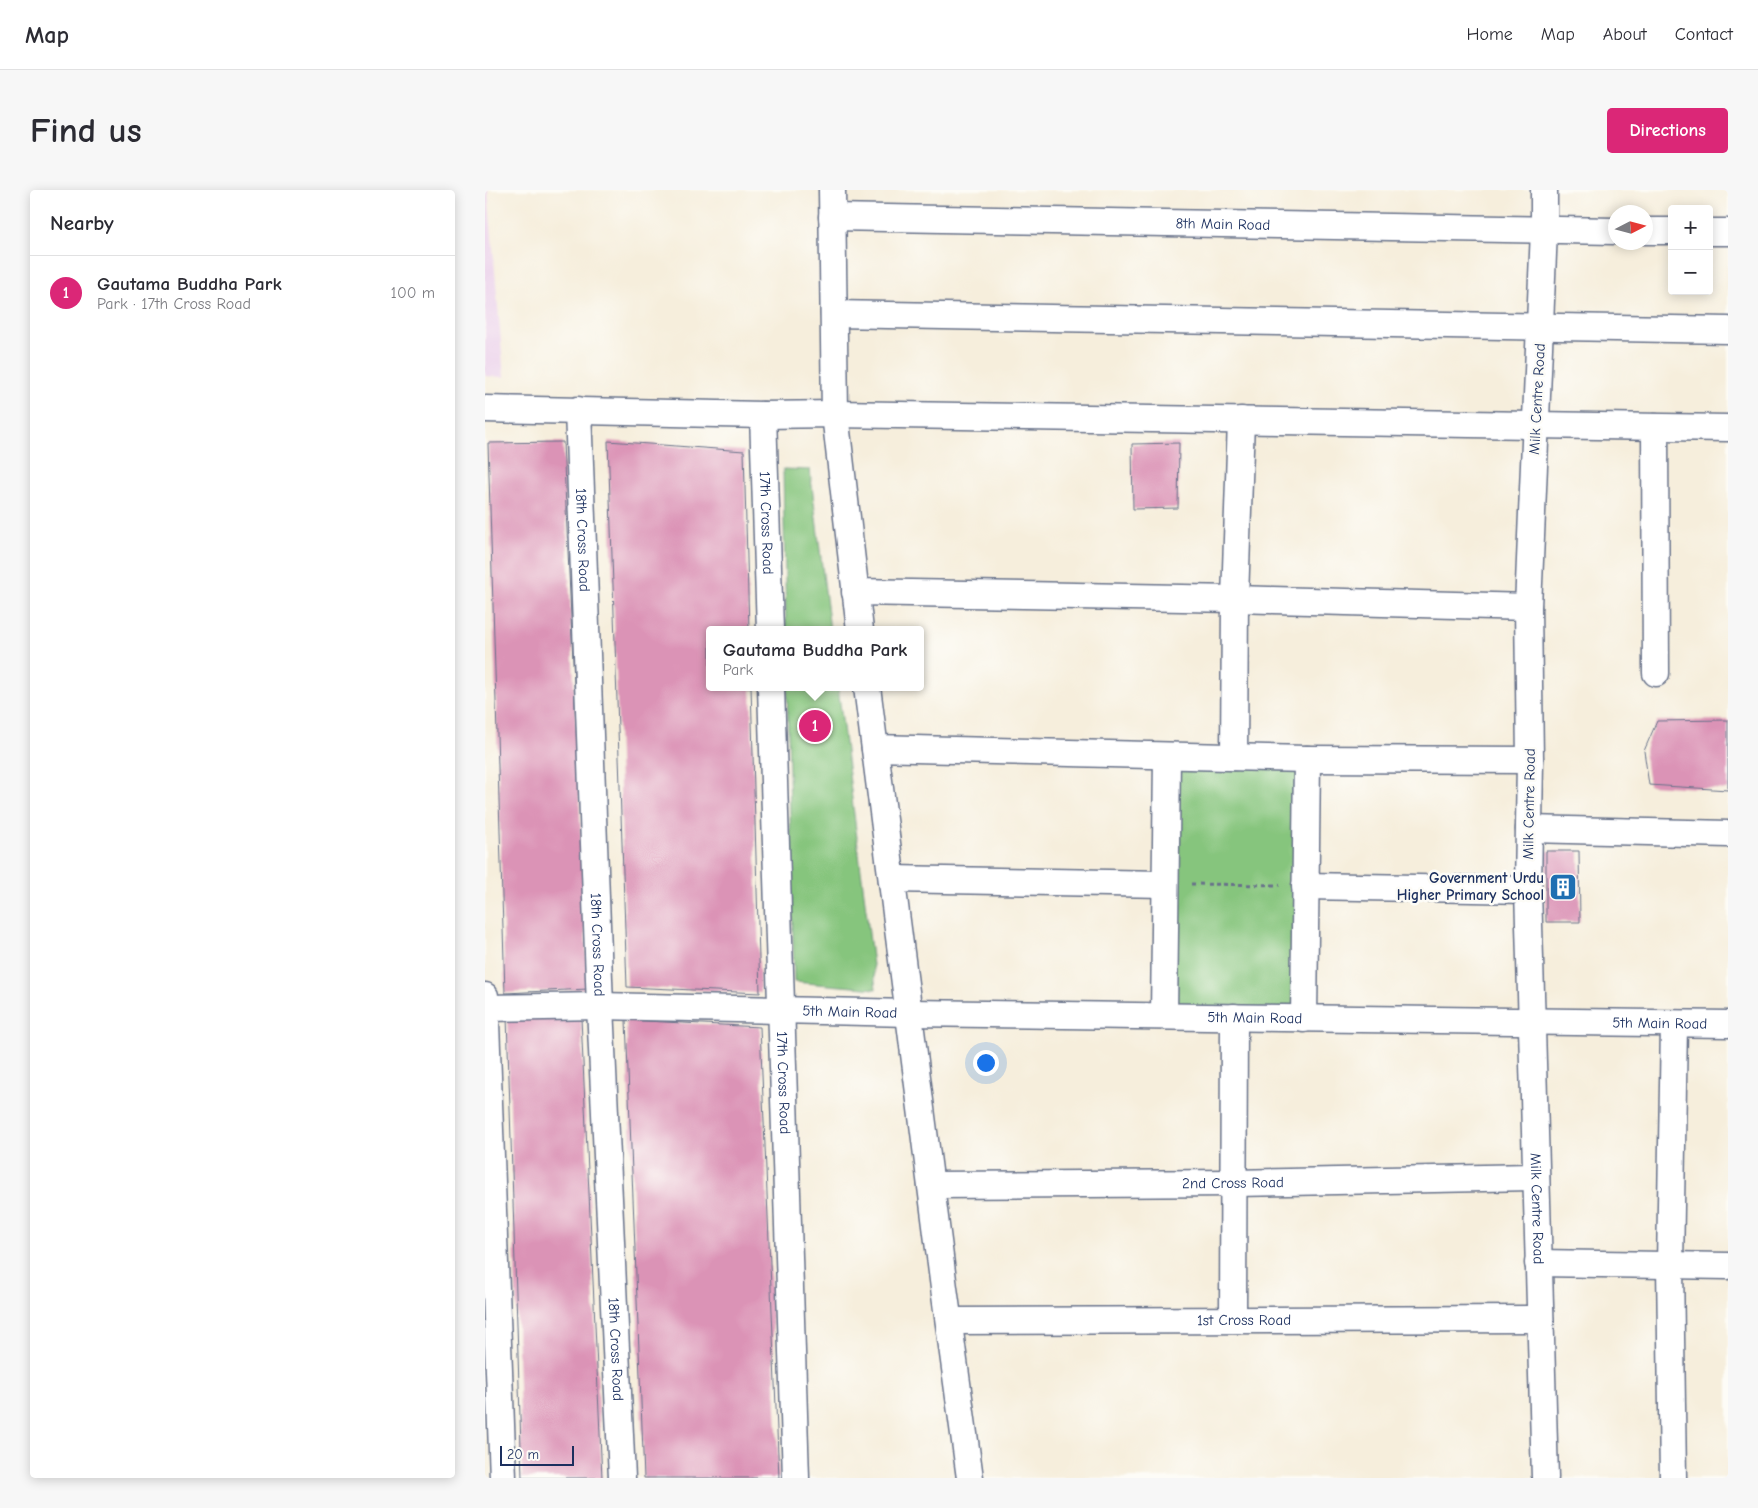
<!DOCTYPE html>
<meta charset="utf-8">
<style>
:root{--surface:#fff;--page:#f7f7f7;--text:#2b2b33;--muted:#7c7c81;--line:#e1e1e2;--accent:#db2777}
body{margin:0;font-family:"Comic Neue",sans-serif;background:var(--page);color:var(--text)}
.controls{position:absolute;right:15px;top:15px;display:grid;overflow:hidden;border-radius:5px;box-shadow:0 2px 12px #0003}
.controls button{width:45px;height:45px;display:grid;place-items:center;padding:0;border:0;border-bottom:1px solid var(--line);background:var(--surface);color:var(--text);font:25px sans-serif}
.compass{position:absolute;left:1123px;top:15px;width:45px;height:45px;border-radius:50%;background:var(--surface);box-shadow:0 2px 12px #0003;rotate:84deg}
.scale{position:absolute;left:15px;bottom:12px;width:74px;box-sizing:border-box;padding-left:5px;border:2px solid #1b2f5e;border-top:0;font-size:14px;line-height:18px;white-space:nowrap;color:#1b2f5e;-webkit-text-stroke:4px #fdfcf7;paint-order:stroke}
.you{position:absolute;left:500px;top:872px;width:18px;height:18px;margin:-12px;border:4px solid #fff;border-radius:50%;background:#1a73e8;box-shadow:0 0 0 8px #1a73e833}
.badge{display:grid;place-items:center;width:32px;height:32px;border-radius:50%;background:var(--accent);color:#fff;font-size:16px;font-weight:700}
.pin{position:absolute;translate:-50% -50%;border:2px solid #fff;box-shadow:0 1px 5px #0006}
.popup{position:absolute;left:221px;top:436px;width:218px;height:65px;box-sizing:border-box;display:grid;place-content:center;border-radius:5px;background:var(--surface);filter:drop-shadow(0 1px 4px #0005);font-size:16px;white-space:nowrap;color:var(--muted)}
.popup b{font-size:19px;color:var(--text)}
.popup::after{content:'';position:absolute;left:50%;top:100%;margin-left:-10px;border:10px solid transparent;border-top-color:var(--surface)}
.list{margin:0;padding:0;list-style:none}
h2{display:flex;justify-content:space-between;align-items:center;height:65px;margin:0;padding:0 20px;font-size:21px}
h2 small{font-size:16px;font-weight:400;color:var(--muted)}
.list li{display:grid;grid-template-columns:32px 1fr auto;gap:15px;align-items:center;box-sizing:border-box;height:75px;padding:0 20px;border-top:1px solid var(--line)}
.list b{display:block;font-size:19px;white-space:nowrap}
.list p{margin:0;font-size:16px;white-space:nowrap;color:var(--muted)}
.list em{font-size:16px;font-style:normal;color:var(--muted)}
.map{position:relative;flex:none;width:1243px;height:1288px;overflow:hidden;border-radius:5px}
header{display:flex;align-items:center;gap:30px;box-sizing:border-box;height:70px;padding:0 25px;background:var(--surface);border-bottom:1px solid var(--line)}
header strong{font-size:24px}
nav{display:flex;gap:28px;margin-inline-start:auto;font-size:18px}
.intro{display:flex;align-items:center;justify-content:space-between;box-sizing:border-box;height:120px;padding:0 30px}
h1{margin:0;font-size:35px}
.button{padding:12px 22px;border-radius:5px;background:var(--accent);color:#fff;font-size:18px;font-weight:700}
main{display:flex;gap:30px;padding:0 30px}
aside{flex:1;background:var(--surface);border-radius:5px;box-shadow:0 2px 12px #0003}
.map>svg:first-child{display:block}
.built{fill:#ebd1eb}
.green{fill:#86c57d;stroke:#507a6e}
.building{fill:#db93b6}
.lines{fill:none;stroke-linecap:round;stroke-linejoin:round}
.minor-casing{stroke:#68728a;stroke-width:29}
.path{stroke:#68728a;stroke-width:3;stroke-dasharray:4 4;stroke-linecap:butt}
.minor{stroke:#fff;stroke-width:26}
.labels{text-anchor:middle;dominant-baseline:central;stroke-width:5;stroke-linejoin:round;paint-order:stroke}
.street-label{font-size:15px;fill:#1b2f5e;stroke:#fdfcf7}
.poi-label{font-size:15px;font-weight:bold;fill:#1b2f5e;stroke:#fdfcf7;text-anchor:end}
</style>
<header>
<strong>Map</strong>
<nav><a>Home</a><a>Map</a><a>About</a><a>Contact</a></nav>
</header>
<div class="intro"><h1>Find us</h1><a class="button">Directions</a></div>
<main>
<aside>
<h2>Nearby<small></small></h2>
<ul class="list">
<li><span class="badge">1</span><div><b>Gautama Buddha Park</b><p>Park · 17th Cross Road</p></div><em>100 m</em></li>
</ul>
</aside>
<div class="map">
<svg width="1243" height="1288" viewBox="0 0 1243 1288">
<rect width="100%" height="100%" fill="#fdfcf7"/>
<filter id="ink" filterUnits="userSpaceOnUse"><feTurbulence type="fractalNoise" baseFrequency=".02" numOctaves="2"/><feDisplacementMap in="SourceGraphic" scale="10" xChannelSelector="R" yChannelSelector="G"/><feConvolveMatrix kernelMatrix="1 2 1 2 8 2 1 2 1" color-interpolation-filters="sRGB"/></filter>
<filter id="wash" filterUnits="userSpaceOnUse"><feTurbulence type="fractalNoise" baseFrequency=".0096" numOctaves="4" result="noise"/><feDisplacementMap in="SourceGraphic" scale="20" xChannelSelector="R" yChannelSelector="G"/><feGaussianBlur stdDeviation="1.12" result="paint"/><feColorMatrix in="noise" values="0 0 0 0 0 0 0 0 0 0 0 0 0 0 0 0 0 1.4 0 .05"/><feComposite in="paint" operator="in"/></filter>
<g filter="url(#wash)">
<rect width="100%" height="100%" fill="#f6eedc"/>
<!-- built -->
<path class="built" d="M0,0h3l16,187 -19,-1z"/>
<!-- green -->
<path class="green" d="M298,279l27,1 20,160h-44z
M302,497h51l38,302 -82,-7z
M691,574l122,2 -3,243 -122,-2z"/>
<g id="blocks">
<!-- building -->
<path class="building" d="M123,251l136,10 5,179h-39v57h41l9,306 -133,-6z
M78,252l25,547 -83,4 -17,-550z
M694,253l-1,65 -45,1 -1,-65z
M1243,530v70l-79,-5 -5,-34 13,-30z
M1061,661h33l1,71h-34z
M22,827l74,1 21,460h-80z
M141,830l134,7 19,451h-135z"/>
</g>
</g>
<g filter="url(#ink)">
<use href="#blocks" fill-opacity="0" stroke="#68728a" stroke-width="1"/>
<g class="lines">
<!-- minor casing -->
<g class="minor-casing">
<g id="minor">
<path d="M347,0l3,224 25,216"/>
<path id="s1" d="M1059,0v40l-16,377 2,153 -2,130 17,588"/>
<path id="s2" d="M347,27l783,14"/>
<path d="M1160,41h27"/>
<path d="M1224,42h19"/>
<path d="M349,124l894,16"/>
<path d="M0,219l278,6 72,-1 893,14"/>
<path id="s3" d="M93,220l22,596 22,472"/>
<path id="s4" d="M278,225l7,215"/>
<path d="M1170,237l1,246"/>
<path d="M370,402l380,7 293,8"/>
<path id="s5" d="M286,497l25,791"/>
<path d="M382,497l77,601 26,190"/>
<path d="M390,558l432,11 223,1"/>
<path d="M749,567l1,-158 6,-179"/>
<path d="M1044,639l199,5"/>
<path d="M407,689l273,5"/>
<path d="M820,696l223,4"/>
<path d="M0,806l18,482"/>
<path id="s6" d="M0,818l115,-2 309,7 819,11"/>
<path d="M679,826l3,-260"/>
<path d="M819,829l3,-260"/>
<path id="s7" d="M446,995l303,-2 302,-6"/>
<path d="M1053,1073l190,3"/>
<path d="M748,1130l1,-303"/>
<path id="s8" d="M464,1131l591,-2"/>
<path d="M1188,1288l-3,-212 4,-242"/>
</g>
</g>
<!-- path -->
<path class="path" d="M706,694l89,1"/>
<!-- minor -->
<use href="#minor" class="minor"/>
</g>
</g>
<!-- icons -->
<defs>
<g id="building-square" transform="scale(1.4375)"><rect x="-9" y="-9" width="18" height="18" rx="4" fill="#1f6fb2" stroke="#fdfcf7"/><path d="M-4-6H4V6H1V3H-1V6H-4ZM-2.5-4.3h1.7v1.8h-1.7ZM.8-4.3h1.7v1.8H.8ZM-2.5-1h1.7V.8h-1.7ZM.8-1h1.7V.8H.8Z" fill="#fff"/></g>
</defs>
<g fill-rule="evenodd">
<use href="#building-square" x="1078" y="697"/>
</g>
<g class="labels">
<!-- street labels -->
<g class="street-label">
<text stroke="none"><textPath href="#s2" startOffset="391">8th Main Road</textPath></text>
<text transform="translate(1052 209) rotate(-87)">Milk Centre Road</text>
<text stroke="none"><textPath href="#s4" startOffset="108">17th Cross Road</textPath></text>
<text stroke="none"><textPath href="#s3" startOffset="130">18th Cross Road</textPath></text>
<text transform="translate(1044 614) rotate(-89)">Milk Centre Road</text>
<text stroke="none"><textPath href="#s3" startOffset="535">18th Cross Road</textPath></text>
<text stroke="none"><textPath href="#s6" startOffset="365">5th Main Road</textPath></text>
<text stroke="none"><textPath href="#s6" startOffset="770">5th Main Road</textPath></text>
<text stroke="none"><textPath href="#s6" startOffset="1175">5th Main Road</textPath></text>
<text stroke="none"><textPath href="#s5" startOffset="396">17th Cross Road</textPath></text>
<text stroke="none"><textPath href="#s7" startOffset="302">2nd Cross Road</textPath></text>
<text stroke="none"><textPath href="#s1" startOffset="1019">Milk Centre Road</textPath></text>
<text stroke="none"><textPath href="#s8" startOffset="295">1st Cross Road</textPath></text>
<text stroke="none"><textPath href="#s3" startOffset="940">18th Cross Road</textPath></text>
</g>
<!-- poi labels -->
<g class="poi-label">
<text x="1059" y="688">Government Urdu<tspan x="1059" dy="17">Higher Primary School</tspan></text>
</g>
</g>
</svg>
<div class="controls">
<button>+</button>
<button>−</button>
</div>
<svg class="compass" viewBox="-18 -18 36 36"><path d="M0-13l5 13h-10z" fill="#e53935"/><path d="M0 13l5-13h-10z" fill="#7c7c81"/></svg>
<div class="scale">20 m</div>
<div class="you"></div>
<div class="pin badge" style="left:330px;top:536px">1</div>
<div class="popup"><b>Gautama Buddha Park</b>Park</div>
</div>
</main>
